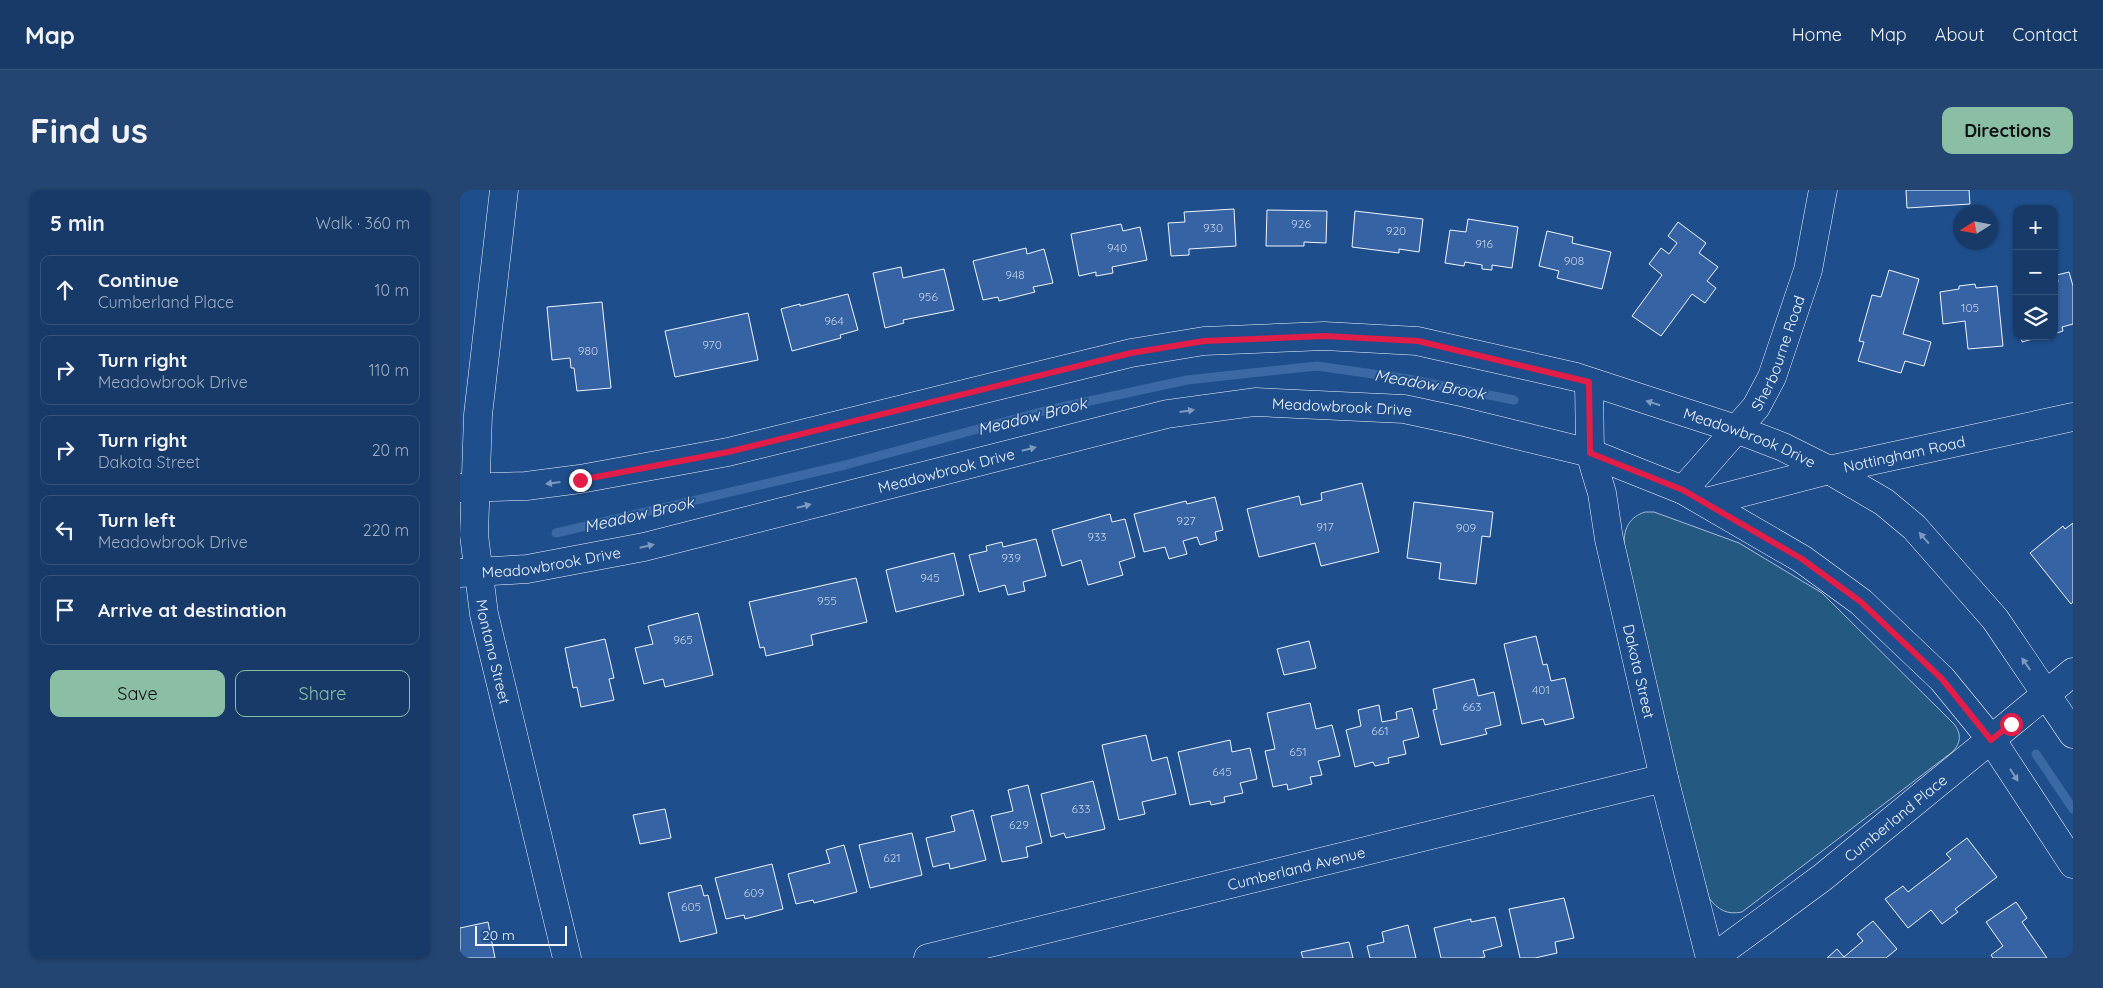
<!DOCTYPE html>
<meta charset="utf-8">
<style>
:root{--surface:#173a69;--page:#244571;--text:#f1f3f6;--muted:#9eadc0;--line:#36547d;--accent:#8abfa5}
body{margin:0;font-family:Quicksand,sans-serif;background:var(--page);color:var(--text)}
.controls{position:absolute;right:15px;top:15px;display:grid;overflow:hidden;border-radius:10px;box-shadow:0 1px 4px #0004}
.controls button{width:45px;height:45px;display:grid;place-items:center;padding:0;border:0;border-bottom:1px solid var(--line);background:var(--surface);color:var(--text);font:25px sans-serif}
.compass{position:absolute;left:1493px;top:15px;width:45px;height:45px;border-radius:50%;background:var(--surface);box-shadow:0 1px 4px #0004;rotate:259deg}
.scale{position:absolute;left:15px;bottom:12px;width:92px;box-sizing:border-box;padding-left:5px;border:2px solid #f2f6ff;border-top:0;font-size:14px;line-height:18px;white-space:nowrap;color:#f2f6ff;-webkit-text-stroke:4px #1f4e8c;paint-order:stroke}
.stop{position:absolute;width:15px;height:15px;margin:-11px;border:4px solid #e11d48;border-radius:50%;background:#fff}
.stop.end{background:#e11d48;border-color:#fff;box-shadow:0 1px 5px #0008}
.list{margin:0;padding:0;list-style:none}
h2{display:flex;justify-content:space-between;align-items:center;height:65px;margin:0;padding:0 20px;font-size:21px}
h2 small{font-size:16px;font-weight:400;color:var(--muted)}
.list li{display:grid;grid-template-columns:32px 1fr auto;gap:15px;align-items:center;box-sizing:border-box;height:70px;margin:0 10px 10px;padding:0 10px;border:1px solid var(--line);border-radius:10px}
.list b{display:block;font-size:19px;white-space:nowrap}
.list p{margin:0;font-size:16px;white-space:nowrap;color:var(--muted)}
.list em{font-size:16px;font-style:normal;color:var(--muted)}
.actions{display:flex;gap:10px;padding:15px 20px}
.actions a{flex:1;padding:11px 0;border:1px solid var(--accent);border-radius:10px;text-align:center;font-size:18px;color:var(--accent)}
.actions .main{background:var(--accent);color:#111}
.icon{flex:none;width:28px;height:28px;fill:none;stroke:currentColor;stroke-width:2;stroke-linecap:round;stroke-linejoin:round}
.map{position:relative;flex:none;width:1613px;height:768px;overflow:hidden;border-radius:10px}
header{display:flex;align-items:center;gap:30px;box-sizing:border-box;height:70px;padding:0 25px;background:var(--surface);border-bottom:1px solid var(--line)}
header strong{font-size:24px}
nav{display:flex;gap:28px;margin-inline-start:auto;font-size:18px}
.intro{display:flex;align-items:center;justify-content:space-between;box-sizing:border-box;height:120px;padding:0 30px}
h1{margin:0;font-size:35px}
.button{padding:12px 22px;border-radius:10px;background:var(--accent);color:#111;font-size:18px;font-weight:700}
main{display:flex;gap:30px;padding:0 30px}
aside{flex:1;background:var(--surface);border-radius:10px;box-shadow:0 1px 4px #0004}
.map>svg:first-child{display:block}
.green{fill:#245a82;stroke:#a8bbd7}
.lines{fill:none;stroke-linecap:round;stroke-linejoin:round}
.stream{stroke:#3b69a3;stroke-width:9}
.building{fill:#3563a3;stroke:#f2f6ff}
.street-casing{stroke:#f2f6ff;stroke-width:29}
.secondary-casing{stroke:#f2f6ff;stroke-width:29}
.street{stroke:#1f4e8c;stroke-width:28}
.secondary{stroke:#1f4e8c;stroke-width:28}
.oneway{fill:#7e9ac0}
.route{stroke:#e11d48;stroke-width:6}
.labels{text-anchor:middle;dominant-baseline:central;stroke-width:4;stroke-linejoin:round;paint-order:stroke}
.number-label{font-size:12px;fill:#c3d1e8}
.street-label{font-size:15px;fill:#f2f6ff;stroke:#1f4e8c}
.water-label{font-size:16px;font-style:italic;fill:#f2f6ff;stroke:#1f4e8c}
</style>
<header>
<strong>Map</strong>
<nav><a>Home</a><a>Map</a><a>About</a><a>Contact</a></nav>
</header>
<div class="intro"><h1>Find us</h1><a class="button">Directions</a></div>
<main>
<aside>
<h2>5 min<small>Walk · 360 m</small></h2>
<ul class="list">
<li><svg class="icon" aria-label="ahead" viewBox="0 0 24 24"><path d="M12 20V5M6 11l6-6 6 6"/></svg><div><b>Continue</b><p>Cumberland Place</p></div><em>10 m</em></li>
<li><svg class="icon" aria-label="right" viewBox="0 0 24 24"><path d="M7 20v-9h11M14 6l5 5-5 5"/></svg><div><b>Turn right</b><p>Meadowbrook Drive</p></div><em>110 m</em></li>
<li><svg class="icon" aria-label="right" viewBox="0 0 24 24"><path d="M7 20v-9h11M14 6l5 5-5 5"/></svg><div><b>Turn right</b><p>Dakota Street</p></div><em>20 m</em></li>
<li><svg class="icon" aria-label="left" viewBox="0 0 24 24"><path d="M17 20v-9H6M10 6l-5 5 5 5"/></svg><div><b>Turn left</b><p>Meadowbrook Drive</p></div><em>220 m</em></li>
<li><svg class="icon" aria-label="arrive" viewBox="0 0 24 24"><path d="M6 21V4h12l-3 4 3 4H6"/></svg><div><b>Arrive at destination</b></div></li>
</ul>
<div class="actions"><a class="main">Save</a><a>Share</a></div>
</aside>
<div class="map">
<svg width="1613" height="768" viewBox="0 0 1613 768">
<rect width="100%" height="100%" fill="#1f4e8c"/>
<!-- green -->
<path class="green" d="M1185,322h9l85,31 83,50 132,131c8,10 7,20 -3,29l-209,159c-15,3 -24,-2 -33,-14l-48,-176 -37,-178c0,-17 6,-27 21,-32z"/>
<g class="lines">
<!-- stream -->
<path class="stream" d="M96,343l289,-68 203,-55 139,-30 130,-14 91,13 106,21
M1576,564l37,55"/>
</g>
<!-- building -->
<path class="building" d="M1446,0h63l1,14 -63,4z
M774,19l2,37 -47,3v6l-18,1 -3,-33 17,-1 -1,-10z
M807,20l60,1 -1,32 -22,-1v4h-38z
M895,21l68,8 -4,33 -20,-3v4l-47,-6z
M1008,29l50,8 -6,41 -20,-3v5l-10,-1v-4l-17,-3 -1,4 -19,-3 5,-33 16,2z
M1218,32l28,21 -7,10 19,14 -11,14 9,7 -11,15 -13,-9 -31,42 -29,-20 30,-41 -13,-11 12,-16 8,6 8,-11 -9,-7z
M661,34l2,7 17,-4 7,33 -35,7 1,6 -17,3v-4l-17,4 -8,-42z
M1087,41l26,6 -1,6 39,9 -9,37 -45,-11 2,-7 -20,-5z
M566,58l1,6 17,-5 9,34 -20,4 2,5 -36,9 -1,-4 -15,3 -10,-39z
M441,77l2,11 41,-9 10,41 -51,10 1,3 -19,5 -12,-55z
M1429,80l30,9 -16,55 28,8 -7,24 -19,-5 -4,12 -43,-12 6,-19 -5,-1 13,-46 9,2z
M1609,82l4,14v38l-11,3 1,4 -9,3v-51l4,-1 -1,-7z
M1515,94l1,4 21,-2 6,60 -35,3 -3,-28 -22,3 -3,-32 19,-3v-3z
M388,104l10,36 -18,5 1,3 -49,13 -11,-42 19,-5v2z
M142,112l9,86 -34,3 -3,-23h-3l-1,-10 -18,2 -5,-53z
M288,123l10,47 -83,17 -10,-46z
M1561,146h23l-22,6z
M902,293l17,69 -58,14 -6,-23 -56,14 -12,-48 52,-13 2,9 21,-5 -1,-7z
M755,307l8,33 -8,2 2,8 -17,5 -3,-8 -14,4 4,13 -18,5 -4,-12 -21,5 -10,-38 52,-13 1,3z
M954,312l79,10 -3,25 -8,-1 -6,48 -37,-5 2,-16 -34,-5z
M650,324l2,8 13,-3 10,38 -16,5 4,13 -35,10 -7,-25 -19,6 -10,-36z
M1613,333v79l-2,2 -41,-51 33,-27 2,3z
M576,349l10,37 -23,6 2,9 -17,4 -3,-10 -26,7 -10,-37 18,-4 -1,-5 16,-4 1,5z
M494,363l10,42 -68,17 -10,-42z
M396,388l11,44 -56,13 2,10 -47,11 -2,-9 -4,1 -11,-46z
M238,423l15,62 -48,12 -2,-8 -19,5 -9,-36 18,-4 -5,-18z
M1076,446l7,29 4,-1 4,17 14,-3 9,40 -29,7 -2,-6 -21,5 -18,-80z
M145,449l9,39 -5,1 5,21 -33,7 -4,-20 -4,1 -8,-40z
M849,451l7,27 -32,7 -7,-26z
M1014,489l4,17 16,-4 7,33 -16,4 2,5 -46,11 -8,-35 4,-1 -4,-20z
M850,513l6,26 16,-4 8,31 -22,5 4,14 -12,2 2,7 -24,6 -1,-6 -14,3 -8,-36 10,-2 -8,-36z
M919,515l3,17 15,-3 -1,-7 16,-4 7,29 -16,4 3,13 -18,4 1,5 -14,3 -2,-4 -18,5 -9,-37 15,-4 -3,-16z
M686,545l6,26 15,-4 9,37 -34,8 3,12 -26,6 -17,-75z
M770,550l2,12 18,-4 7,31 -17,4 3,10 -19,4 1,5 -14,3 -1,-4 -20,4 -12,-53z
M633,591l12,48 -39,9 -2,-5 -13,4 -10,-43z
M568,595l14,58 -16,4 2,10 -26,5 -11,-46 22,-5 -5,-21z
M205,619l6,29 -31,6 -7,-29z
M513,620l13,50 -36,9 -1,-6 -16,4 -7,-29 29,-7 -4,-15z
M452,643l10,42 -52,13 -11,-43z
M1507,648l30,39 -42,32 3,3 -16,12 -11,-14 -23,18 -23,-29 18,-13 5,6 43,-33 -5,-5z
M384,655l13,47 -43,11 -1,-3 -17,4 -8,-30 42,-11 -4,-13z
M312,674l11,45 -38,10 -1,-4 -18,4 -11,-41z
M241,695l3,11 4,-1 9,38 -37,9 -12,-49z
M1104,708l10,40 -19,4 2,11 -22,5h-15l-11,-49z
M1556,712l11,16 -5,4 25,36h-54l-2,-3 12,-9 -17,-24z
M1035,727l7,29 -19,5 2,6 -6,1h-38l-7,-30 37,-9v3z
M1413,731l24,28 -11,9h-59l10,-9 7,8 19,-16 -6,-7z
M28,732l7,36h-35v-30z
M948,735l8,33h-46l-3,-12 17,-4 -2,-10z
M889,752l4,16h-50l-2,-6z"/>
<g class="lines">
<!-- street casing -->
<g class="street-casing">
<g id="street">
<path id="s1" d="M44,0l-26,225 -4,120 10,79 83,344"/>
<path id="s2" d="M1129,192l1,71 12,40 7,46 55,239 46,180"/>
<path id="s3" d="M1223,300l73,-83 16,-30 36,-107 15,-80"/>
<path id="s4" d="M468,768l736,-180"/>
<path id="s5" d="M1253,768l110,-81 250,-205"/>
</g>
</g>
<!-- secondary casing -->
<g class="secondary-casing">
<g id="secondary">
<path id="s6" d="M0,298l66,-2 54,-7 148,-27 403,-99 73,-12 120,-5 93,5 159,36 160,52 47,18 46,23 55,32 30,25 81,92 78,115"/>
<path id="s7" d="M1246,312l123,-32 244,-53"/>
<path id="s8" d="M0,383l67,-4 117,-22 523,-133 88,-12 149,7 56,12 130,32 93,37 119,69 59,43 81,77 49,60 82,125"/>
</g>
</g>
<!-- street -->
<use href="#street" class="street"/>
<!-- secondary -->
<use href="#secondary" class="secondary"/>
</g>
<!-- one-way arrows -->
<defs><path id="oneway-solid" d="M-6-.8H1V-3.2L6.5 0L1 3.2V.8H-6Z" transform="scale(1.25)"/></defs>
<g class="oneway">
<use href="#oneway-solid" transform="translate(1193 213) rotate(-162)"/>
<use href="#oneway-solid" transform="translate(727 221) rotate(-8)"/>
<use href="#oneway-solid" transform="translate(569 259) rotate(-14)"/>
<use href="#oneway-solid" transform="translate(93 293) rotate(173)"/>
<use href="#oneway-solid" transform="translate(344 316) rotate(-14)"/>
<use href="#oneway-solid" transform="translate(1464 348) rotate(-131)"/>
<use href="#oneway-solid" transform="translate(187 356) rotate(-13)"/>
<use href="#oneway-solid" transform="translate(1566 474) rotate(-125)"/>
<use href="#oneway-solid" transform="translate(1554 585) rotate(57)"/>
</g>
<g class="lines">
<!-- route -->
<path class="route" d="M120,290l148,-28 403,-99 73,-12 120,-5 94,5 171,41 1,71 93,37 119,69 59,43 81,77 49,61 20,-16"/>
</g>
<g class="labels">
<!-- number labels -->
<g class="number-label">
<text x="841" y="33">926</text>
<text x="753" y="37">930</text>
<text x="936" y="40">920</text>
<text x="1024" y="53">916</text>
<text x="657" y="57">940</text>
<text x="1114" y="70">908</text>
<text x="555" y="84">948</text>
<text x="468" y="106">956</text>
<text x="1510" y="117">105</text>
<text x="374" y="130">964</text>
<text x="252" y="154">970</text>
<text x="128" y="160">980</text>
<text x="726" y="330">927</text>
<text x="865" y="336">917</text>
<text x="1006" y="337">909</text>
<text x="637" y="346">933</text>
<text x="551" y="367">939</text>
<text x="470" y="387">945</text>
<text x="367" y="410">955</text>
<text x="223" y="449">965</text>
<text x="1081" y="499">401</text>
<text x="1012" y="516">663</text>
<text x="920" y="540">661</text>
<text x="838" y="561">651</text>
<text x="762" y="581">645</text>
<text x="621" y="618">633</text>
<text x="559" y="634">629</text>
<text x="432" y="667">621</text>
<text x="294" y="702">609</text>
<text x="231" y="716">605</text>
</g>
<!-- street labels -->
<g class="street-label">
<text stroke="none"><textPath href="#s3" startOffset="169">Sherbourne Road</textPath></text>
<text stroke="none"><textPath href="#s8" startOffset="902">Meadowbrook Drive</textPath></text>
<text stroke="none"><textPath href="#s6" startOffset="1320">Meadowbrook Drive</textPath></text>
<text stroke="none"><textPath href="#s7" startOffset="204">Nottingham Road</textPath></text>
<text stroke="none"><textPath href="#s8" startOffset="498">Meadowbrook Drive</textPath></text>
<text stroke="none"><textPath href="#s8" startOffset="92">Meadowbrook Drive</textPath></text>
<text stroke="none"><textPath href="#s1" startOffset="465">Montana Street</textPath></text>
<text stroke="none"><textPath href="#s2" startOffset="295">Dakota Street</textPath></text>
<text stroke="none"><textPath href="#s5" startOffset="230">Cumberland Place</textPath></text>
<text stroke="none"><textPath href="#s4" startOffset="379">Cumberland Avenue</textPath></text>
</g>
<!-- water labels -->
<g class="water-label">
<text transform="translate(970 194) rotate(10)">Meadow Brook</text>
<text transform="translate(572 226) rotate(-14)">Meadow Brook</text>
<text transform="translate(179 324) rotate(-13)">Meadow Brook</text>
</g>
</g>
</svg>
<div class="controls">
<button>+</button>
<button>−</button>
<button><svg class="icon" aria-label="layers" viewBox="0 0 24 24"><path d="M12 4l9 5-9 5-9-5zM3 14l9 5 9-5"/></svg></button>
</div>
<svg class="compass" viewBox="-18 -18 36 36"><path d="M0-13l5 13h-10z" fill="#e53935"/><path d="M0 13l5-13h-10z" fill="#9eadc0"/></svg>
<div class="scale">20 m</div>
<div class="stop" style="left:1551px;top:534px"></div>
<div class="stop end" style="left:120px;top:290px"></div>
</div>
</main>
